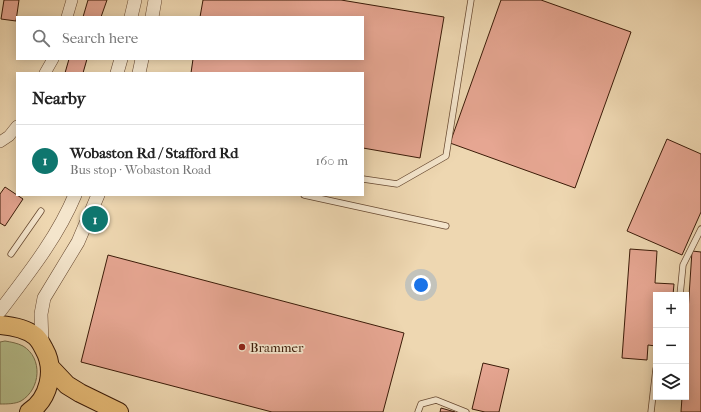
<!DOCTYPE html>
<meta charset="utf-8">
<style>
:root{--surface:#fff;--page:#f6f6f6;--text:#222;--muted:#767676;--line:#e0e0e0;--accent:#0f766e}
body{margin:0;font-family:"IM FELL French Canon",serif;background:var(--page);color:var(--text)}
.controls{position:absolute;right:12px;bottom:12px;display:grid;overflow:hidden;border-radius:0px;box-shadow:0 2px 10px #0003}
.controls button{width:36px;height:36px;display:grid;place-items:center;padding:0;border:0;border-bottom:1px solid var(--line);background:var(--surface);color:var(--text);font:20px sans-serif}
.you{position:absolute;left:421px;top:285px;width:14px;height:14px;margin:-10px;border:3px solid #fff;border-radius:50%;background:#1a73e8;box-shadow:0 0 0 6px #1a73e833}
.badge{display:grid;place-items:center;width:26px;height:26px;border-radius:50%;background:var(--accent);color:#fff;font-size:13px;font-weight:700}
.pin{position:absolute;translate:-50% -50%;border:2px solid #fff;box-shadow:0 1px 4px #0006}
.list{margin:0;padding:0;list-style:none}
h2{display:flex;justify-content:space-between;align-items:center;height:52px;margin:0;padding:0 16px;font-size:17px}
h2 small{font-size:13px;font-weight:400;color:var(--muted)}
.list li{display:grid;grid-template-columns:26px 1fr auto;gap:12px;align-items:center;box-sizing:border-box;height:72px;padding:0 16px;border-top:1px solid var(--line)}
.list b{display:block;font-size:15px;white-space:nowrap}
.list p{margin:0;font-size:13px;white-space:nowrap;color:var(--muted)}
.list em{font-size:13px;font-style:normal;color:var(--muted)}
.icon{flex:none;width:22px;height:22px;fill:none;stroke:currentColor;stroke-width:2;stroke-linecap:round;stroke-linejoin:round}
.map{position:relative;flex:none;width:701px;height:412px;overflow:hidden}
.search{position:absolute;background:var(--surface);box-shadow:0 2px 10px #0003;left:16px;top:16px;width:348px;height:44px;display:flex;align-items:center;gap:10px;box-sizing:border-box;padding:0 14px;border-radius:0px;color:var(--muted);font-size:15px}
.panel{position:absolute;background:var(--surface);box-shadow:0 2px 10px #0003;left:16px;top:72px;width:348px;height:124px;border-radius:0px}
.map>svg:first-child{display:block}
.grass{fill:#b6bf8d;stroke:#786d4a}
.building{fill:#e6a692;stroke:#3b1b08}
.lines{fill:none;stroke-linecap:round;stroke-linejoin:round}
.service-casing{stroke:#684a32;stroke-width:7}
.minor-casing{stroke:#684a32;stroke-width:12}
.tertiary-casing{stroke:#684a32;stroke-width:14}
.trunk-casing{stroke:#3b1b08;stroke-width:20}
.service{stroke:#f4e5cc;stroke-width:5.5}
.minor{stroke:#f4e5cc;stroke-width:11}
.tertiary{stroke:#f4e5cc;stroke-width:13}
.trunk{stroke:#e7bc78;stroke-width:18}
.poi-dot{fill:#8f2418;stroke:#f4e5cc;stroke-width:1.5}
.labels{text-anchor:middle;dominant-baseline:central;stroke-width:3.5;stroke-linejoin:round;paint-order:stroke}
.poi-label{font-size:13px;fill:#3b1b08;stroke:#f4e5cc;text-anchor:start}
</style>
<div class="map">
<svg width="701" height="412" viewBox="0 0 701 412">
<rect width="100%" height="100%" fill="#eed7b1"/>
<filter id="stains"><feTurbulence type="fractalNoise" baseFrequency=".005" numOctaves="4"/><feColorMatrix values="0 0 0 0 .2 0 0 0 0 .09 0 0 0 0 .02 0 0 0 .5 -.17"/></filter>
<radialGradient id="worn" r=".72"><stop offset=".6" stop-color="#630" stop-opacity="0"/><stop offset="1" stop-color="#630" stop-opacity=".3"/></radialGradient>
<!-- grass -->
<path class="grass" d="M5,341c6,1 12,2 18,5 20,12 18,43 -2,55 -6,3 -14,3 -21,3v-62z"/>
<!-- building -->
<path class="building" d="M4,0h15l-3,21 -15,-2z
M88,0h19l-6,17h-18z
M203,0h138l103,17 -24,141 -57,-10v-75h-172l2,-14h170v-42h-163z
M501,0h40l90,32 -56,156 -125,-45z
M69,59h18l-4,14h-18z
M667,139l34,15v58l-19,43 -55,-24z
M5,187l18,12 -18,27 -5,-3v-29z
M630,249l27,2 -2,32 19,1 -1,11h-17v51l-8,-1 -1,15 -25,-2z
M692,251l9,1v160h-20l1,-15h4v-55z
M108,255l296,78 -21,79h-111l-191,-50z
M483,363l26,6 -10,43h-14l-13,-3z
M441,408l14,4h-15z"/>
<g class="lines">
<!-- service casing -->
<g class="service-casing">
<path id="service" d="M363,179l34,5 49,-28 25,-156
M304,195l142,31
M11,254l30,-43
M680,295l3,-30 18,-36
M418,412l3,-8 15,-4 30,12
M651,412l5,-43"/>
</g>
<!-- minor casing -->
<g class="minor-casing">
<path id="minor" d="M67,17l5,-17
M45,73l8,-14
M0,142l9,-6 8,-10"/>
</g>
<!-- tertiary casing -->
<g class="tertiary-casing">
<path id="tertiary" d="M131,17l4,-17
M152,17l3,-17
M117,73l4,-14
M139,73l3,-14
M0,311c28,-37 57,-73 75,-116
M42,345l-1,-31 3,-16 34,-56 20,-47"/>
</g>
<!-- trunk casing -->
<g class="trunk-casing">
<path id="trunk" d="M0,325c12,1 25,3 35,11 4,3 7,9 9,13 12,21 5,50 -15,63
M50,367l17,18 13,8 39,19"/>
</g>
<!-- service -->
<use href="#service" class="service"/>
<!-- minor -->
<use href="#minor" class="minor"/>
<!-- tertiary -->
<use href="#tertiary" class="tertiary"/>
<!-- trunk -->
<use href="#trunk" class="trunk"/>
</g>
<!-- markers -->
<circle class="poi-dot" cx="242" cy="347" r="4"/>
<g class="labels">
<!-- poi labels -->
<g class="poi-label">
<text x="250" y="347">Brammer</text>
</g>
</g>
<rect width="100%" height="100%" filter="url(#stains)"/>
<rect width="100%" height="100%" fill="url(#worn)"/>
</svg>
<div class="controls">
<button>+</button>
<button>−</button>
<button><svg class="icon" aria-label="layers" viewBox="0 0 24 24"><path d="M12 4l9 5-9 5-9-5zM3 14l9 5 9-5"/></svg></button>
</div>
<div class="you"></div>
<div class="pin badge" style="left:95px;top:219px">1</div>
<div class="search"><svg class="icon" aria-label="search" viewBox="0 0 24 24"><circle cx="10" cy="10" r="6"/><path d="M15 15l6 6"/></svg>Search here</div>
<section class="panel">
<h2>Nearby<small></small></h2>
<ul class="list">
<li><span class="badge">1</span><div><b>Wobaston Rd / Stafford Rd</b><p>Bus stop · Wobaston Road</p></div><em>160 m</em></li>
</ul>
</section>
</div>
